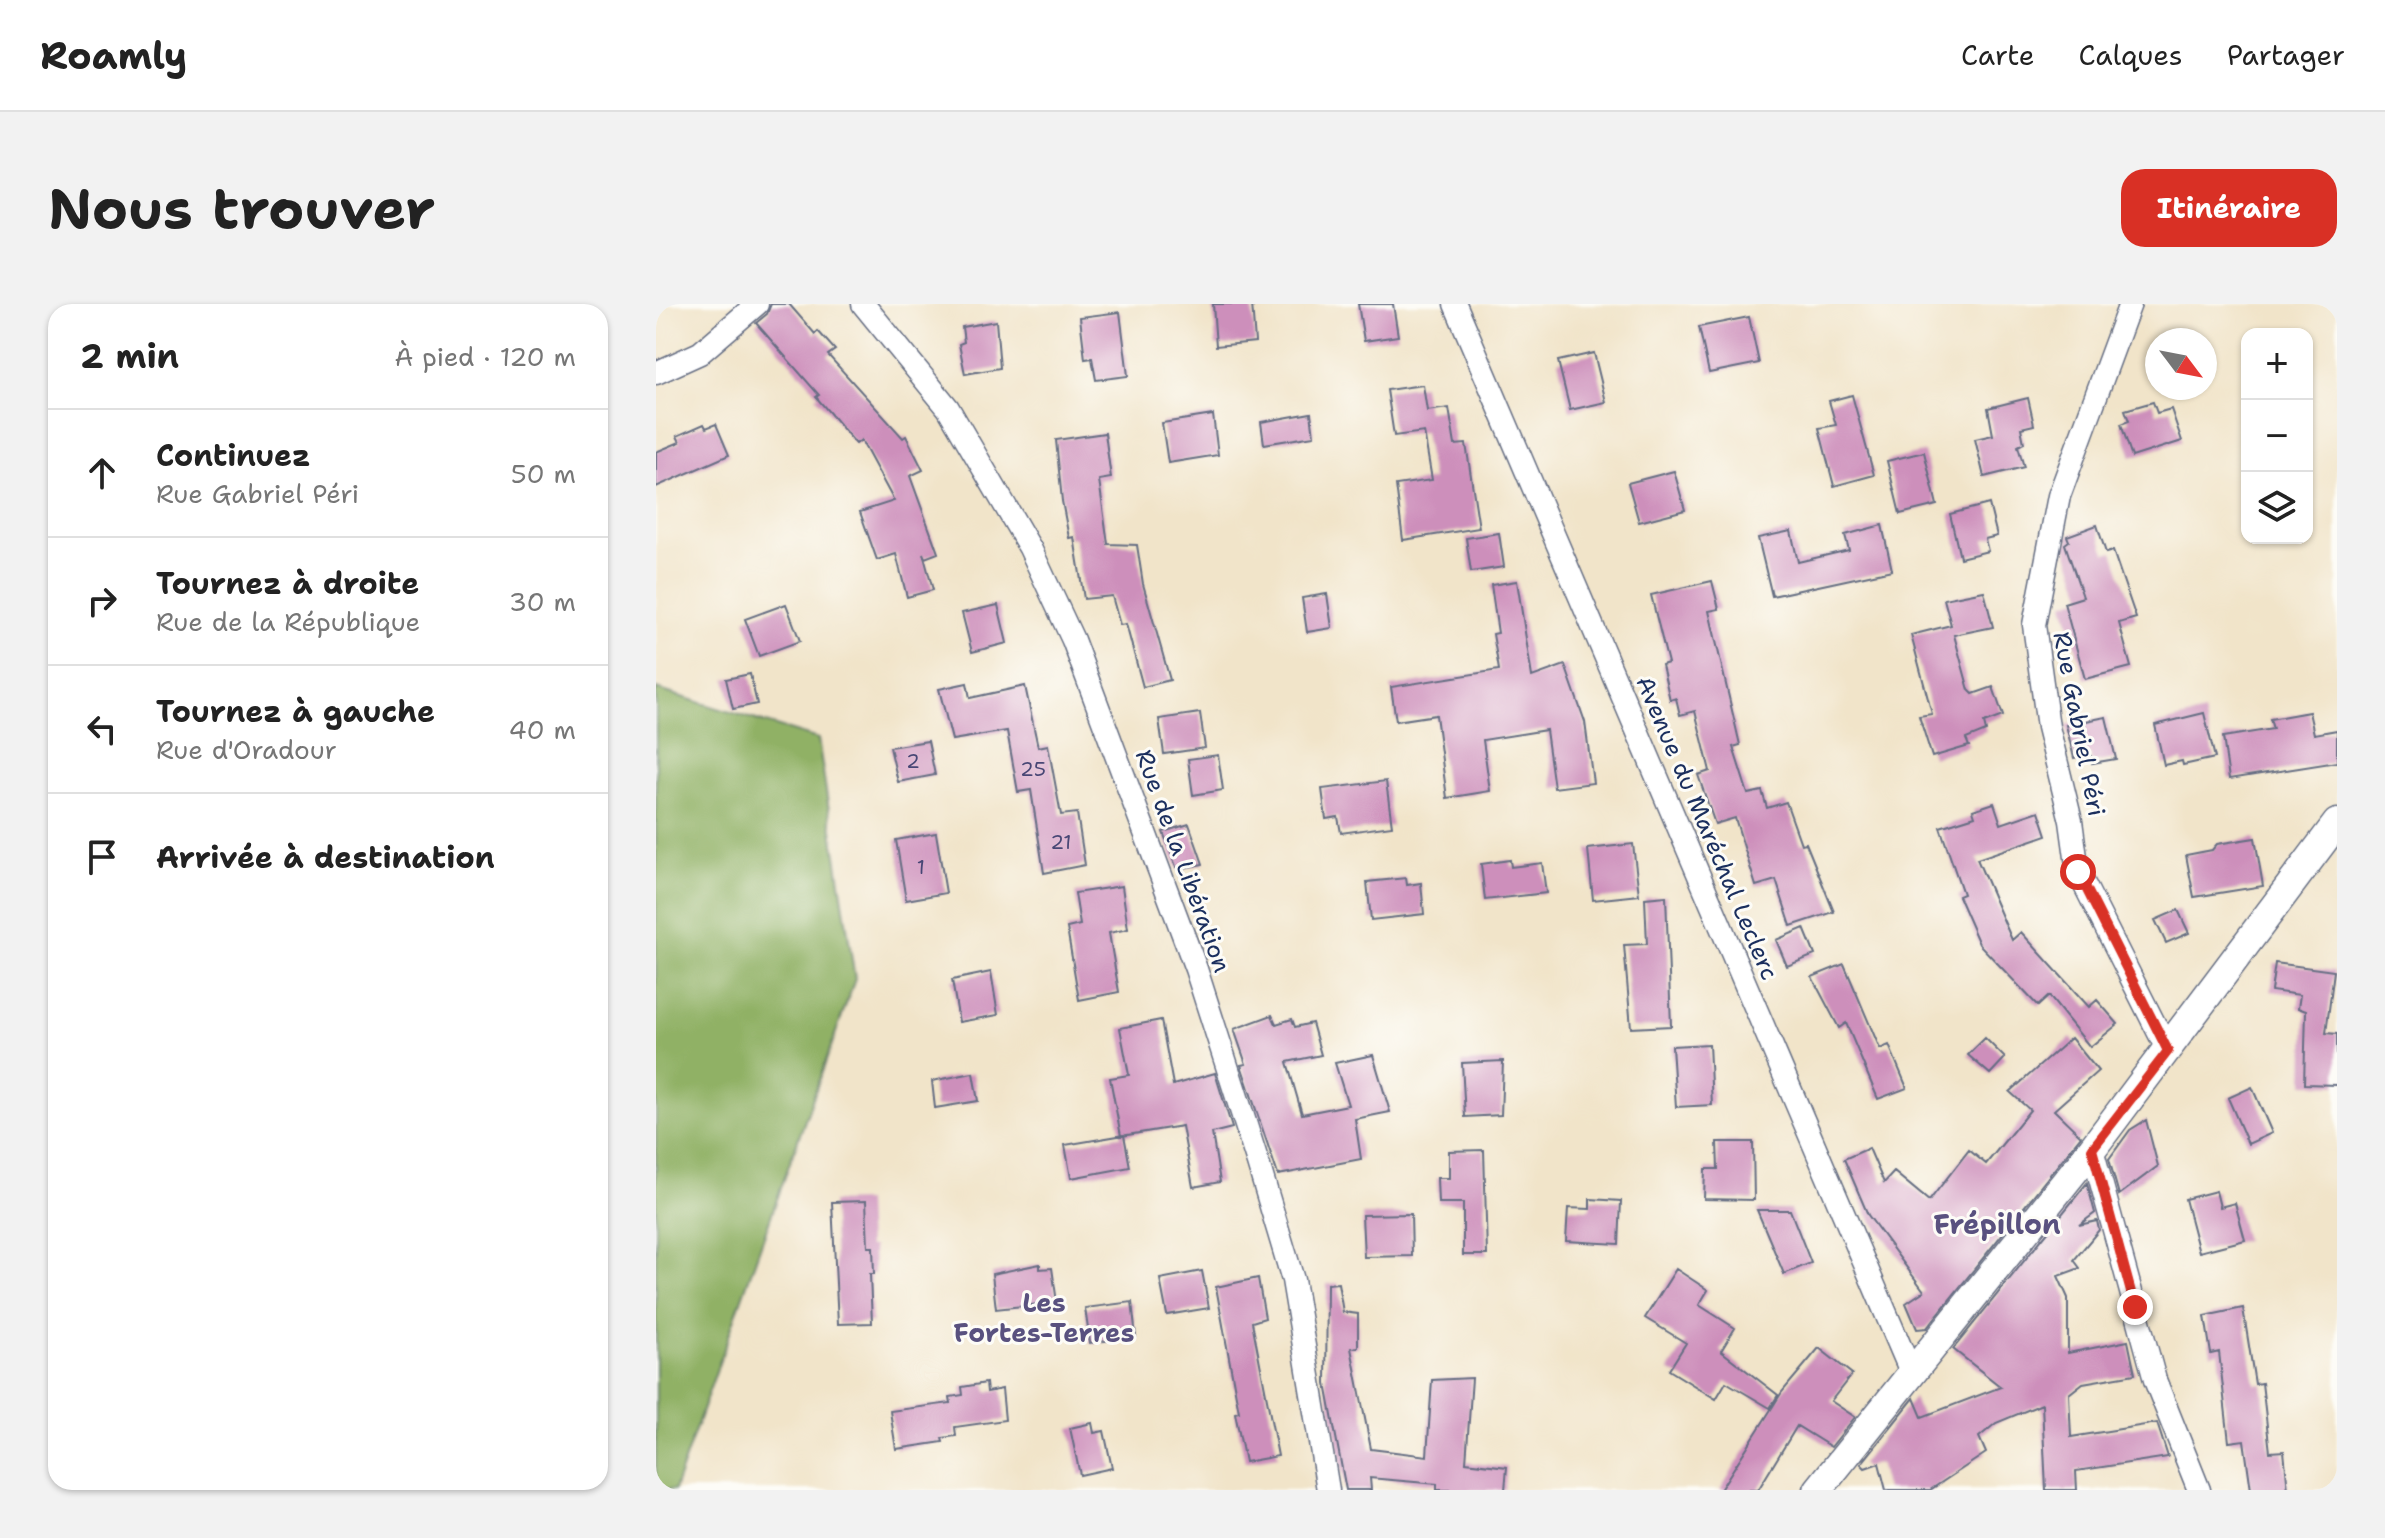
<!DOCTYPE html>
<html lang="fr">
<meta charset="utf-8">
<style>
:root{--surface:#fff;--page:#f2f2f2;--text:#222;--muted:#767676;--line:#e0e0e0;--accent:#d93025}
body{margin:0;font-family:"Shantell Sans",sans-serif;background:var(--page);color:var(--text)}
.controls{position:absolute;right:24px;top:24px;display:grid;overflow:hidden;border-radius:16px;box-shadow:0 2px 6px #0004}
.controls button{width:72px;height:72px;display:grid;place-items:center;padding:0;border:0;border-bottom:2px solid var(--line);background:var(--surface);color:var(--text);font:40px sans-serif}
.compass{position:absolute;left:1489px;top:24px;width:72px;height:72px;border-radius:50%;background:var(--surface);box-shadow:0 2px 6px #0004;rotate:122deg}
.stop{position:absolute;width:24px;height:24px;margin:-18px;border:6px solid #d93025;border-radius:50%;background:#fff}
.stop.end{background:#d93025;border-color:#fff;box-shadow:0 2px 8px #0008}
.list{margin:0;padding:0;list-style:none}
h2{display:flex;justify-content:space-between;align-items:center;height:104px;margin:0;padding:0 32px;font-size:34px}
h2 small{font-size:26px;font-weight:400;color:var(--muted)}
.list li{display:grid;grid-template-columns:52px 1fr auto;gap:24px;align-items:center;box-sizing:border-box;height:128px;padding:0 32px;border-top:2px solid var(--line)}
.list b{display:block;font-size:30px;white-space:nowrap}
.list p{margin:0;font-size:26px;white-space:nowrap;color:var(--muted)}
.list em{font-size:26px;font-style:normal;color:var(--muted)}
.icon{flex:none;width:44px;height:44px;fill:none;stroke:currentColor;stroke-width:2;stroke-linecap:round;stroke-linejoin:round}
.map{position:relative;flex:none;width:1681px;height:1186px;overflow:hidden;border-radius:24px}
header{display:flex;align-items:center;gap:48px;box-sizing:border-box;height:112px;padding:0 40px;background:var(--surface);border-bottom:2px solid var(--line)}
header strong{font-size:38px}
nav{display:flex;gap:44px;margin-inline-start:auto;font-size:28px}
.intro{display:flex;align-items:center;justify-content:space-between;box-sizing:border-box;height:192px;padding:0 48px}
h1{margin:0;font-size:56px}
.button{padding:20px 36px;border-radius:24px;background:var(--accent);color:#fff;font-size:28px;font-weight:700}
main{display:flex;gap:48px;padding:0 48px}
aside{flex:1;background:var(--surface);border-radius:24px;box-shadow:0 2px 6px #0004}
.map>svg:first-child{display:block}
.forest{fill:#90b165;stroke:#567062;stroke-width:2}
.building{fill:#cd8fbb}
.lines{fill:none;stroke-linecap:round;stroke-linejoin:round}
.minor-casing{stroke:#666e83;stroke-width:25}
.tertiary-casing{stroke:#666e83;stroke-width:31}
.minor{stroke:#fff;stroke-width:22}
.tertiary{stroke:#fff;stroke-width:28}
.route{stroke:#d93025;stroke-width:10}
.labels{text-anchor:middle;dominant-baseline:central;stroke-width:6;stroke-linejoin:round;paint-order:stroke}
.number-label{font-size:20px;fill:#484775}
.street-label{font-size:24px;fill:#1b2f5e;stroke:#fdfcf7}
.neighbourhood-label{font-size:26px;font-weight:bold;fill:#59517f;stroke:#fdfcf7}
.quarter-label{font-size:28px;font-weight:bold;fill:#59517f;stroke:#fdfcf7}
</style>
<header>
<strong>Roamly</strong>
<nav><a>Carte</a><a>Calques</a><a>Partager</a></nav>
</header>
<div class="intro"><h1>Nous trouver</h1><a class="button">Itinéraire</a></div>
<main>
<aside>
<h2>2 min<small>À pied · 120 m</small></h2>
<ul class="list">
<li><svg class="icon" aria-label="ahead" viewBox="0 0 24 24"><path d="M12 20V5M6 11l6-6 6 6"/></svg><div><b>Continuez</b><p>Rue Gabriel Péri</p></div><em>50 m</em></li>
<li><svg class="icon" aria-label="right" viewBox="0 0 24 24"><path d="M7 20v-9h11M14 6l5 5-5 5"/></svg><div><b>Tournez à droite</b><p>Rue de la République</p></div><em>30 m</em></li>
<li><svg class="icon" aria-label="left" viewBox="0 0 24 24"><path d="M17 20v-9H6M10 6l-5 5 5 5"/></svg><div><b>Tournez à gauche</b><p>Rue d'Oradour</p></div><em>40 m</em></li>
<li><svg class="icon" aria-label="arrive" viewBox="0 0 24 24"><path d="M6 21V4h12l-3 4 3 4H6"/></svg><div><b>Arrivée à destination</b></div></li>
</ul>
</aside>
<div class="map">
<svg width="1681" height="1186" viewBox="0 0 1681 1186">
<rect width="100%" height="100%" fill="#fdfcf7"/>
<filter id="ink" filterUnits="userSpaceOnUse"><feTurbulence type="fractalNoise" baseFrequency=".0125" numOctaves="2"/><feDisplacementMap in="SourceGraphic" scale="16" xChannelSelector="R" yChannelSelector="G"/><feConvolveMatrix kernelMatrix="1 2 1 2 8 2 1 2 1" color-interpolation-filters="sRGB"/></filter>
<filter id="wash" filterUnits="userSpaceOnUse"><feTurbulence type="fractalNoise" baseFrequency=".006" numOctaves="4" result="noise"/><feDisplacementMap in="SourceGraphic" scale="32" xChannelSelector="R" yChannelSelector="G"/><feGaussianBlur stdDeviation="1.8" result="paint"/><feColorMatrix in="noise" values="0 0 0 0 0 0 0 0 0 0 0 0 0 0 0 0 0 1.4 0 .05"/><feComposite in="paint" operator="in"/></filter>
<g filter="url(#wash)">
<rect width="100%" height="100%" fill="#f1e4c9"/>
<!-- forest -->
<path class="forest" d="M0,385l162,50 37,240 -181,511h-18z"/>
<g id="blocks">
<!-- building -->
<path class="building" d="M115,0h18l26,30 3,-3 17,19 -7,5 75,83 3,-2 17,34 -13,6 28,77 -13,5 -2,-5 10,37 -26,7 -11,-43 -19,6 -17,-48 34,-11 -33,-61 -5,4 -40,-47 3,-2 -63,-72 11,-9z
M557,0h39l3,38 -39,4z
M702,0h35l5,32 -34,5z
M464,8l8,64 -32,4 -4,-22 -7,1 -5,-42z
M1093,13l10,46 -50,10 -10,-46z
M340,17l4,47 -35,6 -6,-30 5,-2 -2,-15z
M938,49l12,49 -36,8 -12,-49z
M767,81l4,26 22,-3 6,37 11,-1 13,84 -76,12 -7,-55 36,-5 -8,-48 -30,4 -7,-46z
M1196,91l22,80 -40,11 -15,-58 17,-3 -7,-24z
M1372,94l6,27 -13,3 3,15 -6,3 6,21 -40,10 -9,-38 18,-4 -5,-27z
M1497,98l4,11 14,-4 11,32 -50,16 -11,-33 8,-3 -4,-11z
M655,109l3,23 -50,8 -3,-22z
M557,111l5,40 -50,8 -6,-40z
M48,120l2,4 10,-4 13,31 -73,32v-35l24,-10 -3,-6z
M449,129l6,45 -12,2 9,64 29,1 6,39 27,96 -27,7 -17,-63 -6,1 -8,-29 -28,3 -10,-62 -5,1 -7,-37 -6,-61z
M1268,148l13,53 -37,9 -13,-53z
M1018,167l11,39 -46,12 -11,-39z
M1333,200l8,32 -12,3 3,12 -28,7 -10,-44z
M1226,221l10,45 -120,26 -14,-58 33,-7 7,31 51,-12 -4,-15z
M1441,221l9,28 7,-2 23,67 -17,5 12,44 -46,12 -21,-76 19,-6 -18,-53 4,-3 -2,-5z
M843,229l5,34 -33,5 -5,-34z
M861,277l15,96 33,-12 20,57 8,61 -39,5 -8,-58 -63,10 7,51 -43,7 -11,-83 -40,6 -5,-34 108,-17 -6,-36 5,-1 -7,-48z
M1056,277l7,28 -10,2 31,134 -7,2 15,47 14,-3 5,17 19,-6 15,42 5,-1 28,69 -43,14 -15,-46 -20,6 -21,-68 -20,6 -17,-49 12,-4 -15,-60 -15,4 -4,-17 -6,2 -8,-35 6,-2 -17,-68z
M1328,287l9,36 -39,8 15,55 4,4 20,-7 10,29 -19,7 2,8 -20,8 3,7 -37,11 -13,-41 13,-2 -21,-79 40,-10 -7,-26z
M671,290l5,34 -25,4 -5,-34z
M130,300l14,37 -41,15 -14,-37z
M342,301l9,38 -35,9 -10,-39z
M94,370l7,30 -24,5 -7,-30z
M311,379l3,15 55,-12 13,61 10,-2 13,70 16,-2 8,52 -41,8 -13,-83 -13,2 -11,-61 -55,9 -13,-51z
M1653,408l5,22 23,-4v32l-108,17 -6,-42 50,-8 -3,-10z
M544,409l5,35 -41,6 -5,-35z
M1548,409l11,45 -32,7 -1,-4 -18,4 -9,-40z
M1450,413l10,42 -24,4 -2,-9 -16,4 -8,-33z
M272,437l7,34 -37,7 -8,-35z
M562,451l5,35 -30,5 -5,-36z
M730,477l6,45 -51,7 -3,-16 -12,2 -4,-30z
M1338,499l7,21 38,-13 8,24 -70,24 35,81 9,-8 68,75 8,-7 21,24 -28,23 -41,-51 -11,10 -59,-62 -21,-48 5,-2 -23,-67 35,-11 -2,-6z
M533,520l14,40 -26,5 -14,-37z
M280,529l10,60 -40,7 -10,-60z
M1599,534l8,48 -69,11 -8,-42 26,-5 5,-6z
M977,540l6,51 -46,5 -5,-51z
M854,556l1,7 31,-4 4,30 -61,7 -4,-36z
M750,574l1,7 14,-2 3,31 -53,6 -4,-38z
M466,582l6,43 -19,4 10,59 -40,8 -12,-72 13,-3 -5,-32z
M1010,592l5,130 -40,2 -7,-83 23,-1 -2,-46z
M1522,606l11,23 -23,10 -11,-23z
M1148,624l11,27 -28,11 -11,-26z
M1619,659l59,8 -8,62 11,1v51l-33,-1 2,-73 -8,-3 2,-13 -29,-4z
M1188,660l36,85 9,-4 18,43 -29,11 -32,-76 -7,5 -27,-51z
M335,668l7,43 -39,7 -7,-42z
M616,711l4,9 16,-5 3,8 17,-4 9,32 -34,7 15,52 46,-9 -13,-42 38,-8 17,57 -35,7 6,40 -83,16 -37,-110 5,-1 -12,-35z
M505,716l12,65 42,-12 17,55 -20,5 8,49 -27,5 -11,-61 -61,10 -11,-58 19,-3 -9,-47z
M1329,734l20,20 -15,16 -22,-19z
M1415,734l27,33 -44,39 27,26 -154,192 -10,1 -11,-26 18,-12 -56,-76 -24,-56 25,-11 15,35 10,-11 35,29 40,-51 17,14 44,-54 -20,-18z
M1053,740l3,61 -36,2 -4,-61z
M847,757l-2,54 -36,2 -3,-54z
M317,769l5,28 -43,7 -3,-27z
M1596,783l20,46 -24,11 -20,-46z
M1490,816l12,46 -39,29 -10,-36 21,-29z
M468,831l6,32 -59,11 -6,-33z
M1061,838h36l1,58 -50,-1 1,-30h13z
M828,846l3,105h-24v-52h-25l-1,-25h12v-27z
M1431,879l8,30 -16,12 18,-4 2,9 -25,30 6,8 -22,8 10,22v55l60,-12 7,33 -52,9 -14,11 2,43 86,-14 11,34 -92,14 1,19h-31l-4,-86 -46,19 -17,14 7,16 -56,37h-44l-7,-27 -14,5 -4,-4 53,-66 8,19 79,-30 -48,-38z
M1560,887l4,16 15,-4 10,37 -46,12 -14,-53z
M934,895l31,2 -2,43 -53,-3 2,-33 22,1z
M210,897l2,46h5l1,27h-4l2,49 -34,1 -6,-122z
M1101,906h33l21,53 -27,11z
M755,910l1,42 -48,1 -2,-42z
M384,960v5l12,-1 5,34 -61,7 -4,-35z
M1020,965l32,21 -9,15 36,23 -14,23 57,44 -8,13 -44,-26 -10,17 -47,-29 17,-27 -41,-25z
M546,967l7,37 -42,7 -7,-36z
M602,974l7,40 -13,4 26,134 -33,6 -10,-49 4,-1 -23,-125z
M682,979l5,29 15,2v33l-7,1 20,101 56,7 5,-76 40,-2 -6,84 41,5 -2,23h-68v-6l-67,-6 1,12h-25l-20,-106 1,-100z
M476,998l4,35 -46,6 -5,-35z
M1587,1004l12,76 7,-1 8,69 14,-1 4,39h-37l-7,-50 -15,2 -10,-90 -8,2 -6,-38z
M1163,1044l33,26 -21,27 24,16 -24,30 -34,-21 -39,64h-38l62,-98z
M330,1079l1,9 15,-3 3,31 -50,7 1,9 -14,2 1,4 -47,7 -6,-38 61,-8 -1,-6 13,-2 -1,-8z
M436,1119l2,10 10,-2 8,37 -32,7 -10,-47z"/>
</g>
</g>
<g filter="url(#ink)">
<use href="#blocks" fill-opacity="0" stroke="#666e83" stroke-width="2"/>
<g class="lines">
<!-- minor casing -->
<g class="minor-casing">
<path id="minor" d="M207,0l85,104 82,140 43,92 123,329 62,194 35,117 35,210
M799,0l456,1068
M1474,0l-71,192 -25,129 14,102 23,94 7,51 90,179
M0,69l44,-20 57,-49
M1436,845l63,231 44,110"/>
</g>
<!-- tertiary casing -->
<g class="tertiary-casing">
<path id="tertiary" d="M1162,1186l274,-341 245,-326"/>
</g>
<!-- minor -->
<use href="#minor" class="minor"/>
<!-- tertiary -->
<use href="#tertiary" class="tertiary"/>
</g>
</g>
<g class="lines" filter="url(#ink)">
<!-- route -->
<path class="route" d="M1422,568l90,179 -76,98 43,158"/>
</g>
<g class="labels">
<!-- number labels -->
<g class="number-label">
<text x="257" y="457">2</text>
<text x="377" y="465">25</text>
<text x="405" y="538">21</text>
<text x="265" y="563">1</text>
</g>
<!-- street labels -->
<g class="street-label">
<text transform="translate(1423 420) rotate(79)">Rue Gabriel Péri</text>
<text transform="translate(1051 524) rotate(67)">Avenue du Maréchal Leclerc</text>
<text transform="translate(527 557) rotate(70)">Rue de la Libération</text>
</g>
<!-- neighbourhood labels -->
<g class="neighbourhood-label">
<text x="388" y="998">Les<tspan x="388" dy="30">Fortes-Terres</tspan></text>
</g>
<!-- quarter labels -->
<g class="quarter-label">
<text x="1341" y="920">Frépillon</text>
</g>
</g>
</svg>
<div class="controls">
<button>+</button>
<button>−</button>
<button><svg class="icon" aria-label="layers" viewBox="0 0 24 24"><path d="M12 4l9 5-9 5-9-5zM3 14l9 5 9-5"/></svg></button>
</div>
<svg class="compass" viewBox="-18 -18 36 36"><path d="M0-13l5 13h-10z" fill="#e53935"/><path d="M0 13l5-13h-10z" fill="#767676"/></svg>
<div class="stop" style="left:1422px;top:568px"></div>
<div class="stop end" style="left:1479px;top:1003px"></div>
</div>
</main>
